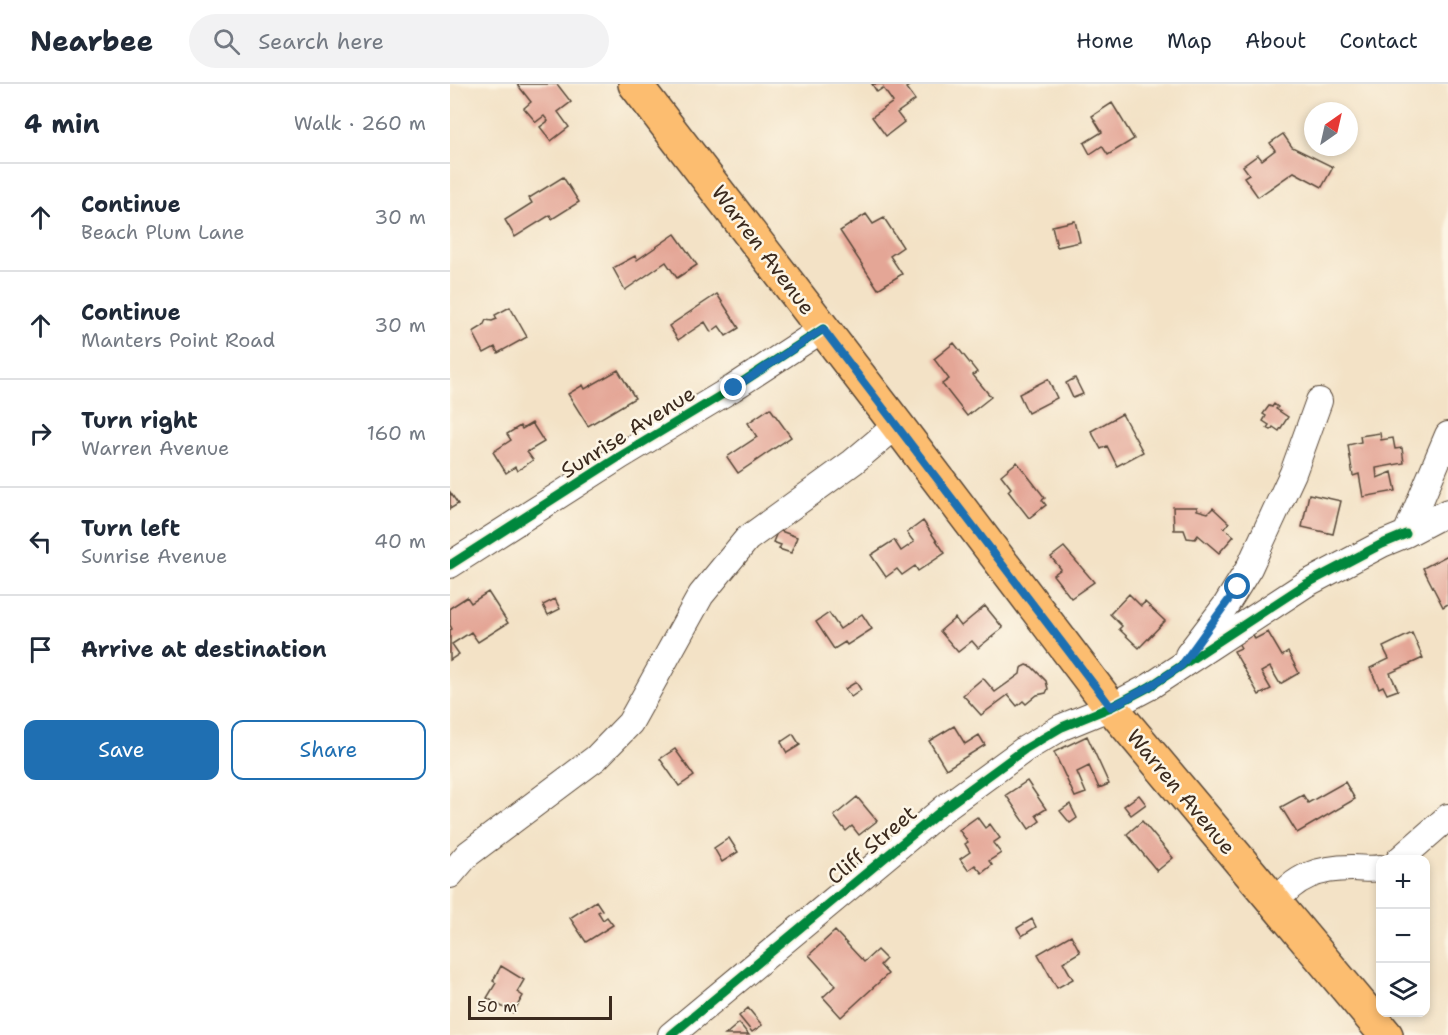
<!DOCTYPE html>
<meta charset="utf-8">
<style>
:root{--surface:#fff;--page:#f2f2f3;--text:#1f2937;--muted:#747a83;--line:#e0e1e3;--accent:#1f6fb2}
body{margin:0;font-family:"Shantell Sans",sans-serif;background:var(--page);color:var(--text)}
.controls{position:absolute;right:18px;bottom:18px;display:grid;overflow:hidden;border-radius:12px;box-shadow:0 3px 9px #0003}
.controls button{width:54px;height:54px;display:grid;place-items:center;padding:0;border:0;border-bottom:2px solid var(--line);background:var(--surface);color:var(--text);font:30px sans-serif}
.compass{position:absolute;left:854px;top:18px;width:54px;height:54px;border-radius:50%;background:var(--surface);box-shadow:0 3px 9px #0003;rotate:34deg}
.scale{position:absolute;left:18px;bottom:15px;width:144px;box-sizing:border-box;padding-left:6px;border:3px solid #3b2a1e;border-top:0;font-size:16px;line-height:21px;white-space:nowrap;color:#3b2a1e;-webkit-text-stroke:4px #fcf5e5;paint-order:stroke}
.stop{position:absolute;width:18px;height:18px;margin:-14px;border:4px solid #1f6fb2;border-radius:50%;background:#fff}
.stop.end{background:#1f6fb2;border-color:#fff;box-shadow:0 2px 6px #0008}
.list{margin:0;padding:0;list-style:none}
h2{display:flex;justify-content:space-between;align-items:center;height:78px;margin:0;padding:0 24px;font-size:26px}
h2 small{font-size:20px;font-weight:400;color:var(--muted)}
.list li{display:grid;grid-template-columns:39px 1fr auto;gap:18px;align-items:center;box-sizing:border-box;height:108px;padding:0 24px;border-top:2px solid var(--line)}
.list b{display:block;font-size:22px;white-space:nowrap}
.list p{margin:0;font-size:20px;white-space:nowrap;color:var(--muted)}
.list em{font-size:20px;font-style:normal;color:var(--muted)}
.actions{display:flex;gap:12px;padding:18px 24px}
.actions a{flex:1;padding:14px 0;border:2px solid var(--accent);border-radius:12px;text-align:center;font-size:21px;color:var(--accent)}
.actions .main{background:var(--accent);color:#fff}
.icon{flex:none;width:33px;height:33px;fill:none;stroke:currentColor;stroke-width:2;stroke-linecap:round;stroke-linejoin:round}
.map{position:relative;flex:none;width:998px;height:951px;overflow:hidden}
header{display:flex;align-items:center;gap:36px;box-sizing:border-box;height:84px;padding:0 30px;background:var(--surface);border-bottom:2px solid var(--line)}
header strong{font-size:28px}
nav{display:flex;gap:33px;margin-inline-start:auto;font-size:21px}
.search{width:420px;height:54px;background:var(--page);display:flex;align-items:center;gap:15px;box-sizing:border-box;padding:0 21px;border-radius:33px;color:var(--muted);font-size:22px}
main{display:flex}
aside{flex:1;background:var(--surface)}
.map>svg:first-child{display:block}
.building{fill:#e4a696}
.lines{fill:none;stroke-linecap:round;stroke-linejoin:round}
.minor-casing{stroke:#574637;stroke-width:28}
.major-casing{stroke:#574637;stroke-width:36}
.minor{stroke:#fff;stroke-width:26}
.major{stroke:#fcbd6f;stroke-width:33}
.cycleway-casing{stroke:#fcf5e5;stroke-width:13}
.cycleway{stroke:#00873e;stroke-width:9}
.route{stroke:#1f6fb2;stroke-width:8}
.labels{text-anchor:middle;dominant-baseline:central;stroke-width:5;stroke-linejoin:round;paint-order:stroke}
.street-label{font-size:21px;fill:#3b2a1e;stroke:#fcf5e5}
</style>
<header>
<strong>Nearbee</strong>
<div class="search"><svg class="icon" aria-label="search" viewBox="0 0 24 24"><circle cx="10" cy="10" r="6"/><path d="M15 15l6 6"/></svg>Search here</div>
<nav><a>Home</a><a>Map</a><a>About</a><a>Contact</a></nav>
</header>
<main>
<aside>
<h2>4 min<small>Walk · 260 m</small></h2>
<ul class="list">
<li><svg class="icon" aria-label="ahead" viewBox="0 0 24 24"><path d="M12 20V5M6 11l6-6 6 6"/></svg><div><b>Continue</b><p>Beach Plum Lane</p></div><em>30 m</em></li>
<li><svg class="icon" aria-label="ahead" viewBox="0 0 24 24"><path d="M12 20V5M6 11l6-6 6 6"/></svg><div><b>Continue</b><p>Manters Point Road</p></div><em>30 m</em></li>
<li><svg class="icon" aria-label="right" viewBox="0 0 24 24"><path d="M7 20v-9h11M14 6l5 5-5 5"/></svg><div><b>Turn right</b><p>Warren Avenue</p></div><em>160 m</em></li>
<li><svg class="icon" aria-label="left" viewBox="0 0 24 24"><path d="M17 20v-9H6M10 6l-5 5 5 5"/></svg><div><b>Turn left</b><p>Sunrise Avenue</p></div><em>40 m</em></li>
<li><svg class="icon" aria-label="arrive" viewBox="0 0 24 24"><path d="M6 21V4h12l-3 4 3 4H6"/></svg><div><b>Arrive at destination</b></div></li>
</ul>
<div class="actions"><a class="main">Save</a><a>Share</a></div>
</aside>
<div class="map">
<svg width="998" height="951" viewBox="0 0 998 951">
<rect width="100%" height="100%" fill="#fcf5e5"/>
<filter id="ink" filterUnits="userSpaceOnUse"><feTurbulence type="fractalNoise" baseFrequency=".0167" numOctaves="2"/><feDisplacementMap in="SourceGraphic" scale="12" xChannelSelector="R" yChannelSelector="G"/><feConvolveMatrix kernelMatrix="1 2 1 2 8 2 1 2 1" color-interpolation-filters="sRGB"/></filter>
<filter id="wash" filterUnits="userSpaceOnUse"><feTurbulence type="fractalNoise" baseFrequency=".008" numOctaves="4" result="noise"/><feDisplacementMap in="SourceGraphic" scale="24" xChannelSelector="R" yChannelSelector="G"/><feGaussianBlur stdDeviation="1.35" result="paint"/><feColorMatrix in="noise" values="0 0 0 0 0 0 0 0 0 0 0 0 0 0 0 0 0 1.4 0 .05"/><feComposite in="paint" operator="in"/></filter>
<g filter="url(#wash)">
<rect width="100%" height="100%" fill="#f3e2c6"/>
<g id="blocks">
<!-- building -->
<path class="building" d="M67,0h40l14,18 -13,10 11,15 -18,14 -11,-14 8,-6 -4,-5 -8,6 -12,-14 7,-6z
M422,0h40l-6,4 9,12 -18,13 7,9 -18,14 -14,-19 21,-15 -10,-14 -6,4z
M662,19l22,36 -26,16 -6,-9 -12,8 -6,-11 18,-11 -10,-16z
M833,50l9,13 41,20 -11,20 -28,-15 -36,25 -14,-20 5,-3 -6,-8 15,-11 4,5 13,-10 -5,-7z
M113,93l16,25 -27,17 -2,-4 -35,22 -10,-17 27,-17 -3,-5z
M416,130l7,10 11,-6 19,29 -13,9 12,18 -24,15 -38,-58z
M625,137l5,21 -23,5 -5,-21z
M225,150l22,31 -20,13 -11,-16 -41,28 -12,-22 22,-12 2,4z
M267,210l22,34 -13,8 -7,-10 -8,6 -6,-10 -27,18 -9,-14z
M60,223l17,30 -29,16 -3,-6 -11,6 -11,-21 10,-6 3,-6 6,1 5,-2 -2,-4z
M504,259l23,29 -4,3 18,22 -24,19 -25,-32 7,-5 -15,-20z
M168,286l17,28 -47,28 -20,-32 15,-9 2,4z
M625,294l8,16 -10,4 -7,-15z
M598,295l9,19 -29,15 -9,-19z
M824,320l4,3 -2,2 12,8 -9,14 -6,-4 -2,3 -4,-2 2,-3 -6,-4 3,-5 -3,-2 6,-8 3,1z
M320,324l21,29 -53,36 -11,-16 30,-20 -9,-14z
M672,330l21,38 -26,14 -10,-20 -6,3 -10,-18z
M82,339l12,19 -17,10 6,8 -16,11 -2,-4 -9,6 -13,-21 18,-12 -4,-6 13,-8 2,3z
M930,349l1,7 12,-2 2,11 7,-1 2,15 -28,5 1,10 15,-6 4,19 -33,6 -4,-23 -6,2 -5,-31 13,-3 -1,-6z
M567,378l28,36 -3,2 4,5 -17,13 -21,-27 3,-3 -10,-13z
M0,408l8,12 -8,5z
M859,410l32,7 -8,33 -31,-7z
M723,423h24v3l11,3 5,-5 16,15 -5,5 10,8 -15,17 -21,-18 -3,4 -8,-1 -3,-8h-10z
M473,437l22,32 -27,18 -3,-5 -13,9 -5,-6 -11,8 -15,-22 23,-15 7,11 13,-9 -7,-9z
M328,446l19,7 -6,16 -12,-4 2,-4 -8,-3z
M614,463l30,35 -23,16 -18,-23 8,-6 -10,-12z
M998,471v49l-5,3 -20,-39z
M38,508l20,31 -30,19 -7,-10 -19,12 7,10 -9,6v-30l2,-1 -2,-4v-17l17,-11 4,6z
M679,510l12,12 4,-4 20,19 -26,27 -20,-19 3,-3 -12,-12z
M105,515l5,10 -12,6 -5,-10z
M535,522l18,22 -25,20 -6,-7 -14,11 -18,-21 15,-13 6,8z
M379,529l11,16 22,-15 10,15 -25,16 -2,-3 -11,7 -18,-27z
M802,548l3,7 13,-7 14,24 6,-4 11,21 -19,11 -10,-17 -9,5 10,17 -12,6 -25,-44 7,-3 -4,-7z
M962,549l11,25 -33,15 8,17 -11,4 -4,-8 -4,2 -9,-20 19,-9 -6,-12z
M577,581l5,2 14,14 2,8 -2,4 -9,2 -11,9 -3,-3 -6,5 -9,-11 -27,20 -18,-20 20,-17 12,14 25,-18 1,-6z
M406,598l5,8 -10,7 -6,-8z
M504,642l11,18 14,-9 6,10 -39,24 -17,-28z
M343,650l7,11 -13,8 -6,-11z
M637,652l22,48 -10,4 -10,-22 -12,6 9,21 -11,4 -21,-45z
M225,665l19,27 -15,10 -19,-27z
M577,697l19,28 -10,6 4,6 -11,8 -23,-34z
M895,698l10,17 -58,34 -16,-26 22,-12 5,8z
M689,711l7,9 -15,11 -7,-9z
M407,713l20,24 -18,14 -7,-9 -6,5 -12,-15z
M620,720l7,14 -7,5 -10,-12z
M527,733l8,11 5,-4 10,14 -7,5 8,10 -12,8 3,4 -10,8 -7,-8 -7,5 -8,-11 10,-7 -5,-8 3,-2 -9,-12z
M692,737l31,37 -16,13 -30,-37z
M279,754l9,14 -16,10 -8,-14z
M146,817l6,9 -4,2 5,8 4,-3 6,8 -27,17 -16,-24z
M582,835l4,8 -14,9 -5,-8z
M385,847l29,31 13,-12 9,9 -6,6 8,9 -47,43 -18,-20 13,-12 -27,-30z
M621,851l9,17 -17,10 10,17 -16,9 -19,-34z
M51,882l23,14 -7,12 6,4 -10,17 -26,-15 9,-15 -3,-2z
M298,924l14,17 -10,7 -13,-16z
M289,939l10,12h-24z"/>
</g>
</g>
<g filter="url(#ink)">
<use href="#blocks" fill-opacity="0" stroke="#574637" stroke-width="1.5"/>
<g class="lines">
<!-- minor casing -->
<g class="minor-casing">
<path id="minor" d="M998,351l-42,99 42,-22
M0,481l172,-110 111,-67 90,-59
M738,571l38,-50 23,-37 44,-95 26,-72
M949,776l49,-43
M0,791l18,-21 128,-96 34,-35 71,-128 46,-56 106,-77 44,-37
M825,820c19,-28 45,-36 77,-36 10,0 19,2 28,0
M221,951l276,-229 78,-57 37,-22 49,-20 38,-20 157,-103 76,-40 24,-10"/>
</g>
<!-- major casing -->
<g class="major-casing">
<path id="major" d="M185,0l262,341 214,282 275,328"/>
</g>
<!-- minor -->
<use href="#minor" class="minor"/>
<!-- major -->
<use href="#major" class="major"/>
<!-- cycleway casing -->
<g class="cycleway-casing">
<path id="cycleway" d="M0,481l172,-110 111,-67 90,-59
M221,951l276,-229 78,-57 37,-22 49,-20 38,-20 157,-103 76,-40 24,-10"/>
</g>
<!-- cycleway -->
<use href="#cycleway" class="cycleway"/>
</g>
</g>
<g class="lines" filter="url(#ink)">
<!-- route -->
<path class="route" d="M284,304l89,-59 288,378 38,-20 32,-21 57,-79"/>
</g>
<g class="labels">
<!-- street labels -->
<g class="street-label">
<text transform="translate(313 166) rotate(53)">Warren Avenue</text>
<text transform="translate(178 348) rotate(-32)">Sunrise Avenue</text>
<text transform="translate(731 708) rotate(50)">Warren Avenue</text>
<text transform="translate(422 761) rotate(-40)">Cliff Street</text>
</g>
</g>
</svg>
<div class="controls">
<button>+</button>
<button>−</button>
<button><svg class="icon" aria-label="layers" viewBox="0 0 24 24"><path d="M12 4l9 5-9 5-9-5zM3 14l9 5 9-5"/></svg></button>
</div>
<svg class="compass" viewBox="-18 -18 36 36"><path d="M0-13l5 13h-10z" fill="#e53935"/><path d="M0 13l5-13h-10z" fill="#747a83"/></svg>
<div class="scale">50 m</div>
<div class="stop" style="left:788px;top:503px"></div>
<div class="stop end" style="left:284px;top:304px"></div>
</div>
</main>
